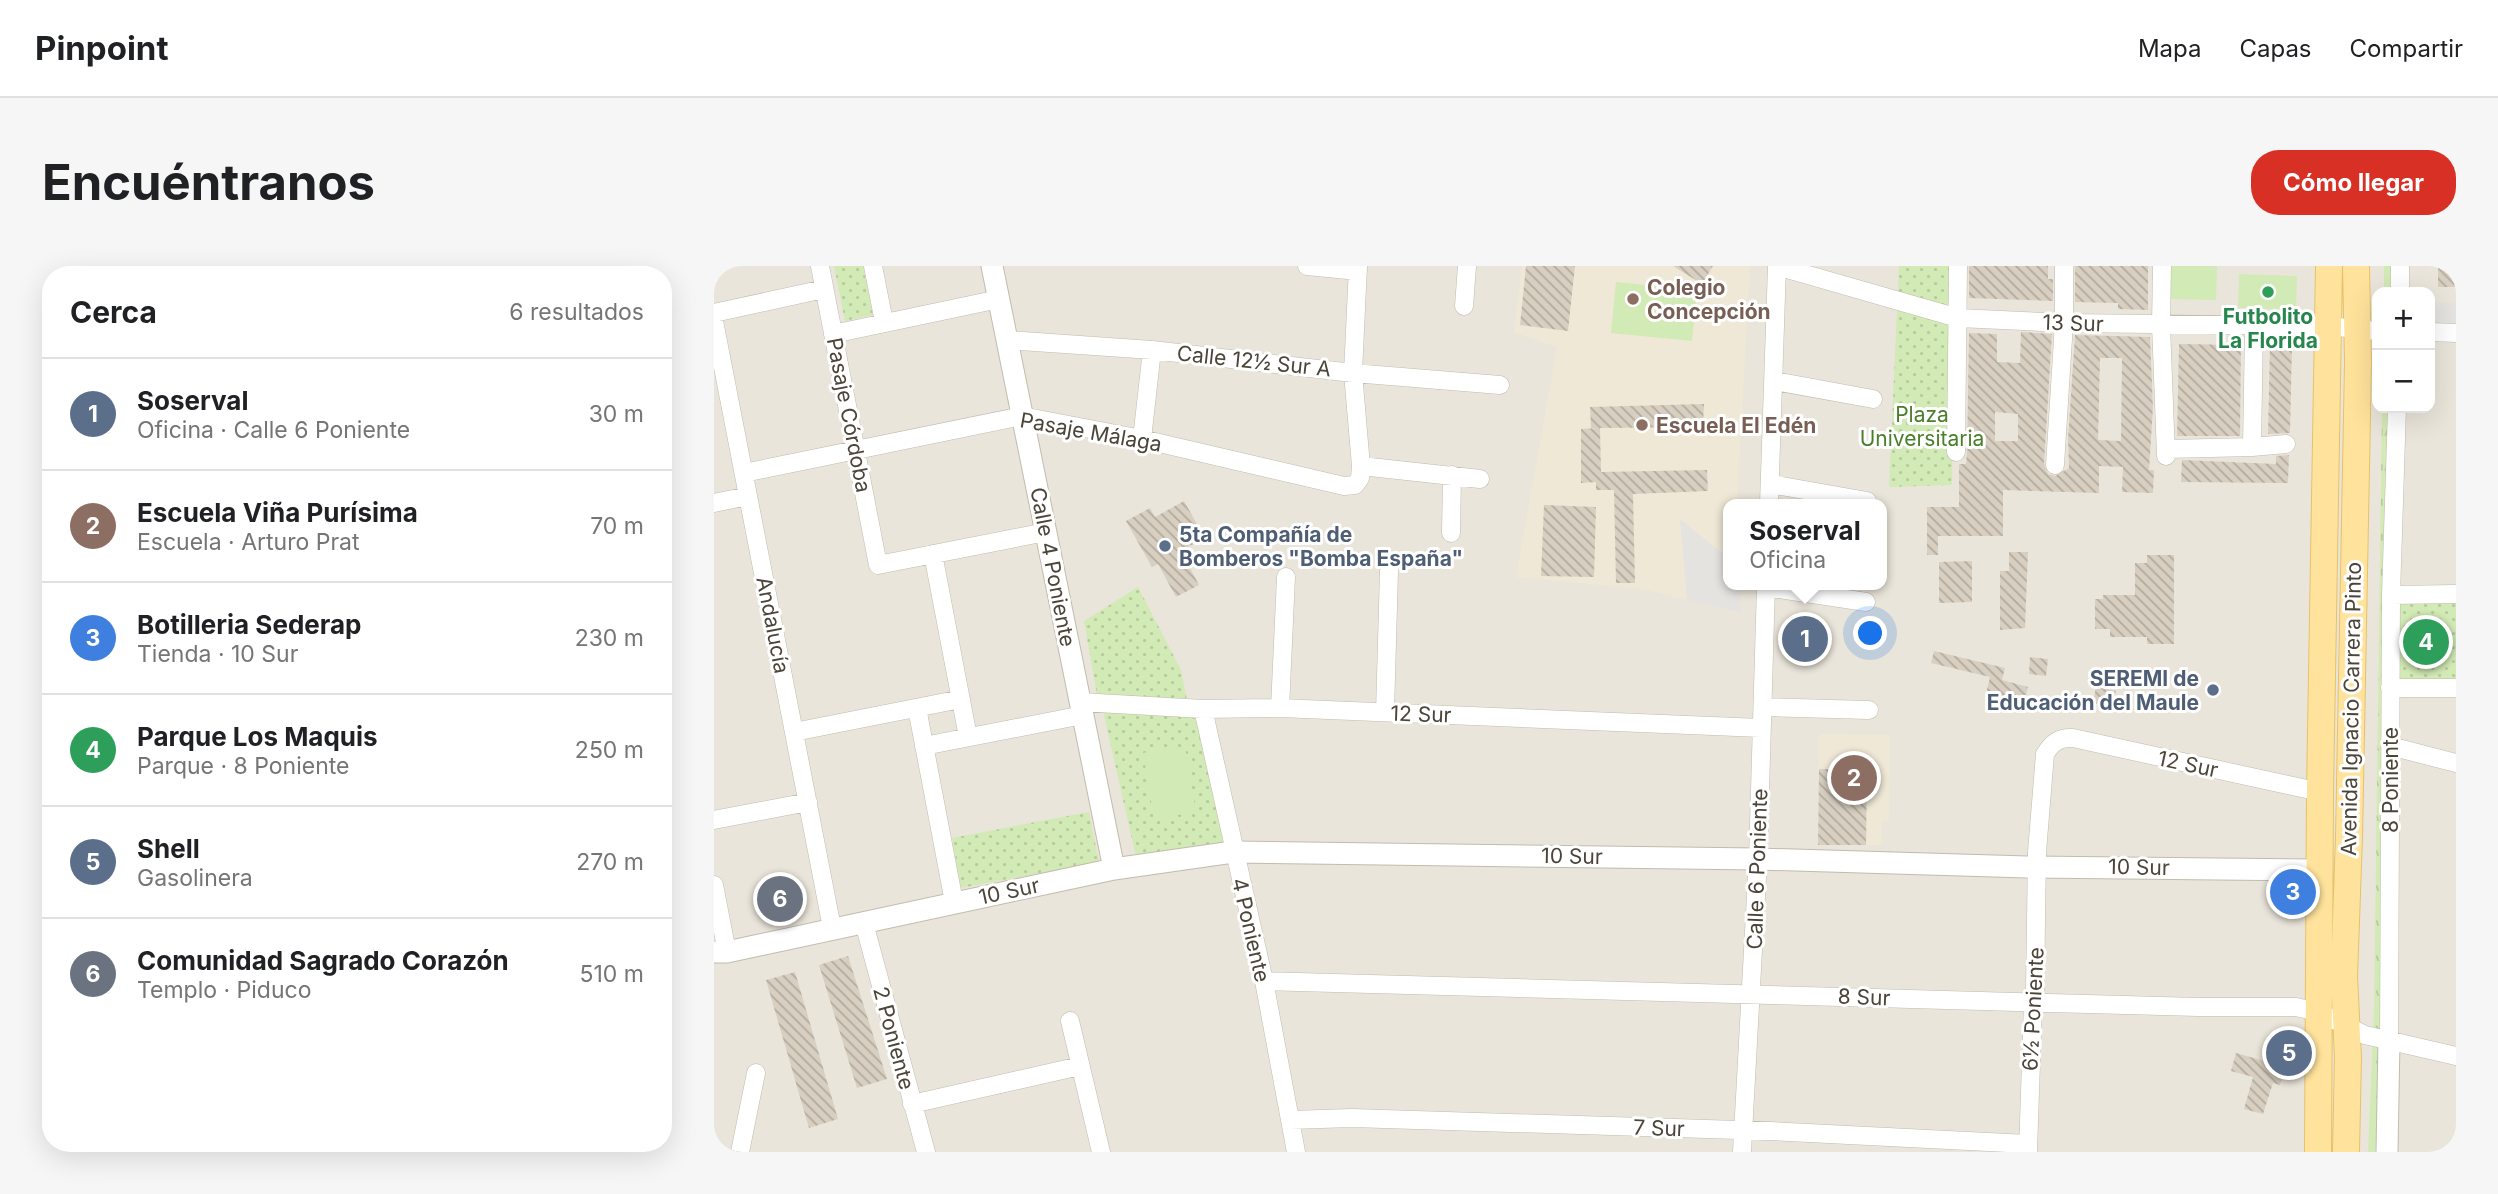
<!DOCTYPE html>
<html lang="es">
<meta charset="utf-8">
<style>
:root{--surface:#fff;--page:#f6f6f6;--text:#202124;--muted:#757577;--line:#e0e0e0;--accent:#d93025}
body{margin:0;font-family:Inter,sans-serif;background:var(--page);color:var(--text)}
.controls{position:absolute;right:21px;top:21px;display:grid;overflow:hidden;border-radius:14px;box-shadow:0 7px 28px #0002}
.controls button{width:63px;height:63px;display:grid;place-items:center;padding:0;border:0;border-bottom:2px solid var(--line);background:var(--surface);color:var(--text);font:35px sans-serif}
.you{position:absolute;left:1157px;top:368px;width:24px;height:24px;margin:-18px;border:5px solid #fff;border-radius:50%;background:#1a73e8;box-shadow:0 0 0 10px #1a73e833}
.badge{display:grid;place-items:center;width:46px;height:46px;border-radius:50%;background:var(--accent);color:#fff;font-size:23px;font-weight:700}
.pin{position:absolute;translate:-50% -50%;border:4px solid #fff;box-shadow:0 2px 7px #0006}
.popup{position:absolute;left:1009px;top:233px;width:164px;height:91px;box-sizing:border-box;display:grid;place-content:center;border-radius:14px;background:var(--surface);filter:drop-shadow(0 2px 5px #0005);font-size:23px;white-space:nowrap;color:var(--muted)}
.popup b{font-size:26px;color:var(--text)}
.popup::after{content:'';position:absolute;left:50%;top:100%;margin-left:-14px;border:14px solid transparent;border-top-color:var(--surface)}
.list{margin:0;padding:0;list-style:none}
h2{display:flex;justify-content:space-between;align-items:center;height:91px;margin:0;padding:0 28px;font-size:30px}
h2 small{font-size:23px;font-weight:400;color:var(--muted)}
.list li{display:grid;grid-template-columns:46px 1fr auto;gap:21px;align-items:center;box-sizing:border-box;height:112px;padding:0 28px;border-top:2px solid var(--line)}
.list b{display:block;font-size:26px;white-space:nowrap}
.list p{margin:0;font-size:23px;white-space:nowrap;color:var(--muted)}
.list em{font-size:23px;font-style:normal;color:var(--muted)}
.map{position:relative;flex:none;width:1742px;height:886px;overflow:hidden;border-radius:28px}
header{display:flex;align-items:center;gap:42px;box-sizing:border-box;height:98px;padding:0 35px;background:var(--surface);border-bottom:2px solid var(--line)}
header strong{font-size:33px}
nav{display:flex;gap:38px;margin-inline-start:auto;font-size:24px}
.intro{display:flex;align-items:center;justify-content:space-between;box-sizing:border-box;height:168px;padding:0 42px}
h1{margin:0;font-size:49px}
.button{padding:18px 32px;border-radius:28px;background:var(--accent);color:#fff;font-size:24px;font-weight:700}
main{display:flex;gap:42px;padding:0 42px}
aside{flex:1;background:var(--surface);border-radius:28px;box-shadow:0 7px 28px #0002}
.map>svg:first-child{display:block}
.residential{fill:#eae5da;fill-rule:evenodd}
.education{fill:#efe8d6}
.grass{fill:url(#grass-tufts)}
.park{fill:url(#park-dots)}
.pitch{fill:#d2eab5}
.parking{fill:#e5e3e0}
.building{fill:url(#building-back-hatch);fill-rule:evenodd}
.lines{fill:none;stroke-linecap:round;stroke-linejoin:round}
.minor-casing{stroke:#c2bbae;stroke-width:19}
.tertiary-casing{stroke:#c2bbae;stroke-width:23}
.primary-casing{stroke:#e6c16a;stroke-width:28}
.minor{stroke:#fff;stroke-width:18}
.tertiary{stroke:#fff;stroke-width:21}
.primary{stroke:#ffe39c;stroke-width:26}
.leisure-dot{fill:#2e9e5b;stroke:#fff;stroke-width:2.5}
.education-dot{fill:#8d6e63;stroke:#fff;stroke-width:2.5}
.service-dot{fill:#5c6f8a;stroke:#fff;stroke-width:2.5}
.labels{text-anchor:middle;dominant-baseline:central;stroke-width:6;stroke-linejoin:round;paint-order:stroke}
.education-label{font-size:21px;font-weight:bold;fill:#785e54;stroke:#fff;text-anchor:start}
.leisure-label{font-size:21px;font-weight:bold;fill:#27864d;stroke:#fff}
.street-label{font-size:21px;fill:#4b4439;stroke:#fff}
.park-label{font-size:21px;fill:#4a7f2a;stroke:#fff}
.service-label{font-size:21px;font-weight:bold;fill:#4e5e75;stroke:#fff;text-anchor:start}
</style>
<header>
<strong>Pinpoint</strong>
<nav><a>Mapa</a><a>Capas</a><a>Compartir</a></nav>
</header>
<div class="intro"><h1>Encuéntranos</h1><a class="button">Cómo llegar</a></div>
<main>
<aside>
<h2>Cerca<small>6 resultados</small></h2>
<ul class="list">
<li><span class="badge" style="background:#5c6f8a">1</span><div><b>Soserval</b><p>Oficina · Calle 6 Poniente</p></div><em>30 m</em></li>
<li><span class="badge" style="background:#8d6e63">2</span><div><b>Escuela Viña Purísima</b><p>Escuela · Arturo Prat</p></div><em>70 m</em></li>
<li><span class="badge" style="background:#3f7fe0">3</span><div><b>Botilleria Sederap</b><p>Tienda · 10 Sur</p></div><em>230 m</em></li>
<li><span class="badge" style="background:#2e9e5b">4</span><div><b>Parque Los Maquis</b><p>Parque · 8 Poniente</p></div><em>250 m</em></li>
<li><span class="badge" style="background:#5c6f8a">5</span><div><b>Shell</b><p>Gasolinera</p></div><em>270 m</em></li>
<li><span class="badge" style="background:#6b7280">6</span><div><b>Comunidad Sagrado Corazón</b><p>Templo · Piduco</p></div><em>510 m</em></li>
</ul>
</aside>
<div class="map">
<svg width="1742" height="886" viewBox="0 0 1742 886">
<defs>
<pattern id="grass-tufts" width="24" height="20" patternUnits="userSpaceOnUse" patternTransform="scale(1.75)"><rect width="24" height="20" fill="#d2eab5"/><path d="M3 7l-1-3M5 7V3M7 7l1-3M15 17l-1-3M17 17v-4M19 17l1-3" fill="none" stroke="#b6ca9c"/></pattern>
<pattern id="park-dots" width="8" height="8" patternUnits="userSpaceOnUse" patternTransform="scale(1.75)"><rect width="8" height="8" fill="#d2eab5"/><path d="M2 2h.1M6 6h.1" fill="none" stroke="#b6ca9c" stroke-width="1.8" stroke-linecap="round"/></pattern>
<pattern id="building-back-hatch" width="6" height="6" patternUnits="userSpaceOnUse" patternTransform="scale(1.75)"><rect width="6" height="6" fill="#d8cfc1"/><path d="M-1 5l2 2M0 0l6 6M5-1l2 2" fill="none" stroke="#b1aa9e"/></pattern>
</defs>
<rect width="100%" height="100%" fill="#f6f3ec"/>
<!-- residential -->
<path class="residential" d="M0,0h1742v886h-1742zM1663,26h53v116h-53zM1014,238h154v81h-154z"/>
<!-- education -->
<path class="education" d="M808,0h228l-13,238h-9v81h12l1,28 -98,-24 -127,-12 41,-230 -43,-15z
M1105,468l71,1 -1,86h-7v24h-64z"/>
<!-- grass -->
<path class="grass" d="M1670,0h9l-1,26h-8z
M1668,142h8l-7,636 -8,108h-7l6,-140z"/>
<!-- park -->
<path class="park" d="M120,0h29l10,49 -28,6z
M1185,0h54l-1,219 -63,2z
M424,321l43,83 6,30 -90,-5 -13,-74z
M1681,334h61v84h-61z
M389,445l110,5 27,127 -104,14z
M375,546l10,50 -138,26 -9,-50z"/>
<!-- pitch -->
<path class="pitch" d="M1455,0h48l-1,34 -48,-1z
M1525,8l58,2 -1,34 -58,-2z
M902,16l81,8 -5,51 -81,-8z
M471,480l11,66 -42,7 -11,-66z"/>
<!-- parking -->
<path class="parking" d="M1716,37h26v20h-26z
M966,253l48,39v27h12l1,28 -54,-13z"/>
<!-- building -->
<path class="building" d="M812,0h49l-7,65 -48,-6z
M959,0h40l-11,18z
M1255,0h79v13h5v22l-84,-3z
M1361,0h73v44l-30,-1v-6l-43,-1z
M1724,0h18v21h-18z
M1307,66l31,2 -8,130 4,10 7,2 14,-8 -1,-29 7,-104 75,2 3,70 -4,63h5l-1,23 -31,-1 1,-25 -24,-1v27l-96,-3v46h-65v19h-11v-48h32v-43h7l1,-12 2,-119 28,1v28l23,1zM1386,92h22l-1,83 -23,-1zM1281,146l23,2v27h-23z
M1465,78l62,1 -1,91h-63z
M1556,78l22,1 -2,88 -22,1z
M990,138l-1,23 -103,1 1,44 106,-2 1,21 -75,3 2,89h-19l-2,-93h-18v-8l-15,1v-54l18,-1h-8l-1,-21z
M1575,189l-1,28 -107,-1 1,-22 94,4v-8z
M470,235l18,32 -6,3 3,5 -18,10 18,34 -23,12 -18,-33 -6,3 -26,-46 24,-13 5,9z
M830,239l52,2 -2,70 -53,-1z
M1295,286h19l-3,76 -25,2v-59h9z
M1433,289h27v89h-27v-7h-37v-8h-15v-30h8v-4h32v-32h12z
M1258,295v41l-33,1v-41z
M1220,385l71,17 -3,12 26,7 -4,16 -38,-9 4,-17 -59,-14z
M1316,391l18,2 -2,17 -17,-2z
M1382,421l20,4 -4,16 -19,-4z
M1105,503l48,1 -1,75h-48z
M134,690l39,123 -30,9 -38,-123z
M81,706l43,147 -29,9 -43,-148z
M1522,787l50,14 -6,18 -7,-2 -10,31 -19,-5 9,-32 -22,-6z"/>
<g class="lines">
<!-- minor casing -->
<g class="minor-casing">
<path id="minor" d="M106,0l58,299 168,-33
M159,0l11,56
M593,0l51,5
M1063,0l181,52 106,5 264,3 49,5
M1448,0l-1,59 5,131
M1686,0v26
M750,40l3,-40
M0,47l110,-24
M0,55l118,607
M1716,66l26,1
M119,68l166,-35
M293,74l145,10 201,23 147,12
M1060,115l99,18
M428,173l10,-89
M1538,181l2,-120
M1453,183l85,-2 34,-3
M1242,186l2,-186
M1341,199l9,-142v-57
M647,200l119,13
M30,207l278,-57 120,23 202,47 11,-1 5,-7 1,-12 -8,-93 5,-107
M1056,218l97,17
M0,237l34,-7
M1055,238l8,-238
M737,267l1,-58
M219,288l35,183
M1052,321l100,15
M1677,329l65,-1
M1676,422h66
M366,436l123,7 77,-1 481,20
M1049,441l106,3
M203,442l37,194
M566,442l6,-131
M489,443l61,272 32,171
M671,446l4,-141
M80,466l167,-33
M210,480l159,-31
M1676,480l66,17
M0,554l94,-18
M0,619l13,67
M150,657l62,229
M550,715l934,26h98l22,5 47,23 91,21
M356,755l31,131
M1675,775l2,-446 6,-187
M198,838l168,-38
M576,854l62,-2 418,13 258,13
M26,886l16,-79
M1028,886l16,-293 8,-274
M1314,886l5,-149 2,-13 2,-138 8,-98c7,-11 14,-17 28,-16l247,54"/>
</g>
<!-- tertiary casing -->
<g class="tertiary-casing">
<path id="tertiary" d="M278,0l122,603
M0,686h13l387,-83 119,-17 525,7 269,8 292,3
M1673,886l2,-111"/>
</g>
<!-- primary casing -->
<g class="primary-casing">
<path id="primary" d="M1604,886l2,-360 9,-526
M1632,886l2,-95 -4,-80 5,-140 9,-475 -2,-96"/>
</g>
<!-- minor -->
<use href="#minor" class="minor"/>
<!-- tertiary -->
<use href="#tertiary" class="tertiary"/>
<!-- primary -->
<use href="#primary" class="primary"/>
</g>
<!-- markers -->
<circle class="leisure-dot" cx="1554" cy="26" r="7"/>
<g class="education-dot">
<circle cx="919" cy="33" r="7"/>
<circle cx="928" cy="159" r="7"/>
</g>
<g class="service-dot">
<circle cx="451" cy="280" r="7"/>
<circle cx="1499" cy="424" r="7"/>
</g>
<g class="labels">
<!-- education labels -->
<g class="education-label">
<text x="933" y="21">Colegio<tspan x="933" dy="24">Concepción</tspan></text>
<text x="942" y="159">Escuela El Edén</text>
</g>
<!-- leisure labels -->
<g class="leisure-label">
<text x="1554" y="50">Futbolito<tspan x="1554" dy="24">La Florida</tspan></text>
</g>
<!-- street labels -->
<g class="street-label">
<text transform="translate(1359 57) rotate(2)">13 Sur</text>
<text transform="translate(540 95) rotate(6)">Calle 12½ Sur A</text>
<text transform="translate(135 149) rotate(79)">Pasaje Córdoba</text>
<text transform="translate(377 166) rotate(10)">Pasaje Málaga</text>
<text transform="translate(339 301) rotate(79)">Calle 4 Poniente</text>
<text transform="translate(59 359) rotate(79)">Andalucía</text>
<text transform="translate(1637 443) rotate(-89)">Avenida Ignacio Carrera Pinto</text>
<text transform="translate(707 448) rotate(2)">12 Sur</text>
<text transform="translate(1474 498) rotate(12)">12 Sur</text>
<text transform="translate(1676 514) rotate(-90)">8 Poniente</text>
<text transform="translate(858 590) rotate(1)">10 Sur</text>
<text transform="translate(1425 601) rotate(1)">10 Sur</text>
<text transform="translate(1043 603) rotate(-88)">Calle 6 Poniente</text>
<text transform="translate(295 625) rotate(-12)">10 Sur</text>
<text transform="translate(537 664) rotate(77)">4 Poniente</text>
<text transform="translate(1150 731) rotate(2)">8 Sur</text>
<text transform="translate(1319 743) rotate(-87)">6½ Poniente</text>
<text transform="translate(180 772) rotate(75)">2 Poniente</text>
<text transform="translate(945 862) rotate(2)">7 Sur</text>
</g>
<!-- park labels -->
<g class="park-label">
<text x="1208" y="148">Plaza<tspan x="1208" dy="24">Universitaria</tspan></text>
</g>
<!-- service labels -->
<g class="service-label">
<text x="465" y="268">5ta Compañía de<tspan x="465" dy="24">Bomberos "Bomba España"</tspan></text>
<text x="1485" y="412" text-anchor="end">SEREMI de<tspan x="1485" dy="24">Educación del Maule</tspan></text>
</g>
</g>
</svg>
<div class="controls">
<button>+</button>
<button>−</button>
</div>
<div class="you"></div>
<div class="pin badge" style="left:1091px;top:373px;background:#5c6f8a">1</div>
<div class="popup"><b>Soserval</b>Oficina</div>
<div class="pin badge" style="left:1140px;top:512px;background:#8d6e63">2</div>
<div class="pin badge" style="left:1579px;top:626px;background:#3f7fe0">3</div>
<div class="pin badge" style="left:1712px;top:376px;background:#2e9e5b">4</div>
<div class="pin badge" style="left:1575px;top:787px;background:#5c6f8a">5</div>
<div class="pin badge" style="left:66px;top:633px;background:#6b7280">6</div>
</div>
</main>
